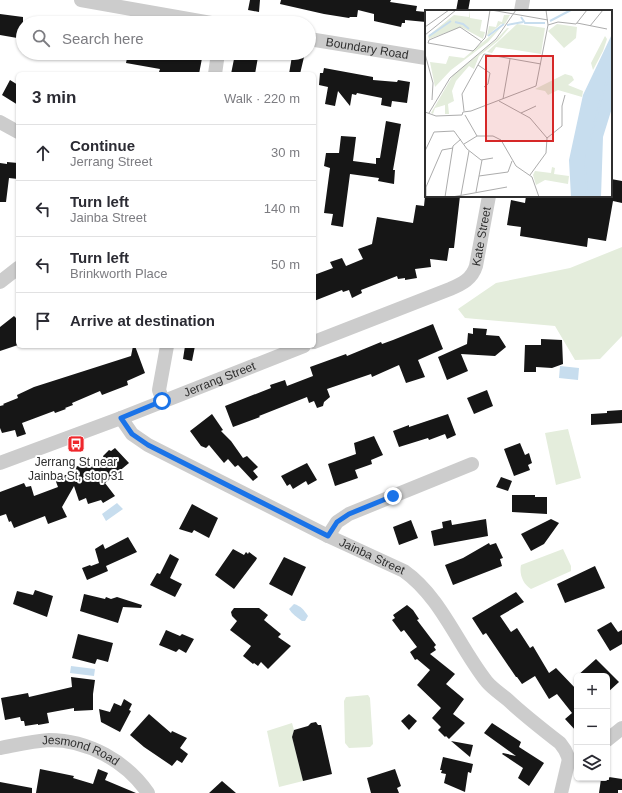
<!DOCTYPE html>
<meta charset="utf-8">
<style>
:root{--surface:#fff;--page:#f2f2f3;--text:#2b2b33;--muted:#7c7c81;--line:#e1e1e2}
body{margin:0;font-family:Helvetica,sans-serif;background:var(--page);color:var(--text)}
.controls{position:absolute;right:12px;bottom:12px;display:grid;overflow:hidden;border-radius:6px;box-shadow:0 1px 3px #0004}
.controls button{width:36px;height:36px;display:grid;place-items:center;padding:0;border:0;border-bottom:1px solid var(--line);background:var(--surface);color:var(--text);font:20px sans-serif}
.stop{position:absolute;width:12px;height:12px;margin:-9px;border:3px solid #1a73e8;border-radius:50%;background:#fff}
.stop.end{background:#1a73e8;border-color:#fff;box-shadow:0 1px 4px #0008}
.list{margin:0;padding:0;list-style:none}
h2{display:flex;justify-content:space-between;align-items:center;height:52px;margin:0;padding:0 16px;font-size:17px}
h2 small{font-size:13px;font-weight:400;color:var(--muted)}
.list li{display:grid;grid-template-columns:26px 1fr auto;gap:12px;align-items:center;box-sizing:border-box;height:56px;padding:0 16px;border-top:1px solid var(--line)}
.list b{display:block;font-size:15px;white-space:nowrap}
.list p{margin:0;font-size:13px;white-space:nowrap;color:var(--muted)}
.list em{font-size:13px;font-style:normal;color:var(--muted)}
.icon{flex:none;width:22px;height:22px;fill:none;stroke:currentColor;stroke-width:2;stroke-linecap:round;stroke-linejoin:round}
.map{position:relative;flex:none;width:622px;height:793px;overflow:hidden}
.search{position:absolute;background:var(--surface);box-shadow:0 1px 3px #0004;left:16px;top:16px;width:300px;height:44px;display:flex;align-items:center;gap:10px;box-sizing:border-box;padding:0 14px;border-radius:22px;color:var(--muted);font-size:15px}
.panel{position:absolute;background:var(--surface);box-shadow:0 1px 3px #0004;left:16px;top:72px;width:300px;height:276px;border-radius:6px}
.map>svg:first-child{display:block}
.green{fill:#e4eddc}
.water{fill:#c7ddee}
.building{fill:#161616}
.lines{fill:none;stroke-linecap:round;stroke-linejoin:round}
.minor{stroke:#ccc;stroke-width:14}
.route{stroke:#1a73e8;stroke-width:5}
.labels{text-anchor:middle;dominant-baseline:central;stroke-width:4;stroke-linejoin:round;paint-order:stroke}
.street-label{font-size:12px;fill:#2f2f2f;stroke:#fff}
.poi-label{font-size:12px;fill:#2f2f2f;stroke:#fff}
.inset-river{fill:none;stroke:#c7ddee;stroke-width:2}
.inset-road{fill:none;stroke:#acacac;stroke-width:1}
.view{fill:#d62828;fill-opacity:0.15;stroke:#d62828;stroke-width:2}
.inset-edge{fill:none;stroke:#2f2f2f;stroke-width:2}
</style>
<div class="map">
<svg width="622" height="793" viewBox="0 0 622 793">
<rect width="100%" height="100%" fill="#fff"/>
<!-- green -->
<path class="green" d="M622,247v89l-22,23 -25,1 -20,-34 -90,-8 -7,-9 38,-26 74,-15z
M568,429l13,49 -25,7 -11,-52z
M563,549l8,17v5l-40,18c-8,-5 -12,-15 -10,-24z
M368,695l2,3 3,46 -3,3 -21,1 -4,-5 -1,-42 2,-4z
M292,723l2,7 -2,7 11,44 -24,6 -12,-56z"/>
<!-- water -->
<path class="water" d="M560,366l19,2 -1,12 -19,-2z
M117,503l6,6 -17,12 -4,-7z
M294,604c7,2 10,6 14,12l-3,5h-3c-5,-4 -10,-7 -13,-12z
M71,666l24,3 -1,7 -24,-3z"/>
<!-- building -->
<path class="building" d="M250,0h10l-1,12 -11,-2z
M281,0h110l-1,2 27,4 -1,5 10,1v10l-21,-2v3h-3l-1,4 -27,-6v-7l-16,-4 -1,7h-7l-1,1 -25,-4 -44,-10z
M458,0h12l-2,11h-12z
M0,14l23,3v22l-23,-4z
M128,53h75l-4,21h-29l-11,-2 1,-3 -34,-6z
M247,56l11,1 -3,17h-24l3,-15 12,1z
M292,56l12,1 -4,17h-11z
M324,68l49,9v3l24,2 1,-2 12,2 -3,21 -15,-2 -1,6 -10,-2 1,-7 -25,-5 -1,2 -4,-1 -2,12 -12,-15 -3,15 -10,-2 3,-17 -9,-2 1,-12h3z
M10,80l8,5v20l-16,-10z
M386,121l15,3 -8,46h2l-1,14 -16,-3 1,-3 -29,-4 -7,53 -12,-2 2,-11 -9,-1 6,-45 -6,-2 2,-13h13l2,-17 15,1 -3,24 23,3v-6h4z
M7,162l11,1v16l-9,-1 -3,24h-6v-39l7,1z
M611,179l11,2v22l-9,-2 -7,40 -18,-3 -1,9 -67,-11 1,-9 -14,-2 4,-25 14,3 1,-7h85z
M425,196h35l-6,52h-5l-2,13 -17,-2 1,8 -16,2 2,9 -12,2v-2l-7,1 -1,-3 -36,14 1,3 -10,5 -3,-8 -6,2 -1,-2 -28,11v-26l19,-7 -3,-6 12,-4 4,8 17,-7 -5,-10 14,-5 5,-27 36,6 3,-18 8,1z
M14,316l4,4v25l-18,6v-24z
M433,324l10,25 -25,11 7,17 -19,6 -7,-18 -27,12 -1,-3 -44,15 3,8 -6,5 -1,4 -6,2 -3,-7 -5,2 -2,-6 -48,19 1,1 -27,10 -8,-21 46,-18 -1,-3 15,-5 2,6 26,-10 -3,-9 36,-13 1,2 34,-14 1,2 11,-4z
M473,328l14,1 -1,6 13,1 7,11 -11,9 -34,-2 7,17 -21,9 -9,-23 29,-13 1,-11 5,1z
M541,339l21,1 1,24 -11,4 -16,-1v5h-12l1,-27h16z
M133,346h2l10,27 -18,8 1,4 -26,10 -2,-4 -28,12 1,2 -8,3 1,1 -11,4 -1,-2 -32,12 4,11 -9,3 -2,-7 -13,3 -2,-5v-22l4,-1 -1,-1 15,-6 -1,-3 17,-8 97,-31z
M185,346h10l-3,15 -9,-2z
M487,390l6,16 -19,8 -7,-16z
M622,410v13l-31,2v-11l16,-1v-2z
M212,414l11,16 -2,1 10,10 12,17 4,-2 11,11 -5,4 5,6 -5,4 -15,-16 -3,2 -7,-8 -4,4 -15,-18 -3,3 -5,-2 -11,-15z
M448,414l8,21 -9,4 -2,-5 -16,6 -1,-2 -29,9 -6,-16 16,-6v2z
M374,436l9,19 -12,5 1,4 -17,6 3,8 -23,8 -7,-22 28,-10 -2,-11z
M520,443l5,12 4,-2 3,10 -4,2 2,5 -16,6 -10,-27z
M115,448l14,15 -24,20 10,13 -12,7 -2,-3 -13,4 -2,-6 -7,3 -5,-15 -12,21 5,10 -19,7 -3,-8 -31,12 -3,-7 -2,1 -3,-8 -6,2v-24l24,-9 2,4 5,-1 3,10 24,-9 -3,-8 21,-8 -1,-4 12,-4 1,2 17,-3 -2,-6 6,-6 2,1z
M307,463l10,17 -9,5 -2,-4 -13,8 -3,-5 -3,2 -6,-10z
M501,477l11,4 -4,10 -12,-4z
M512,495h23v2h12v17l-35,-2z
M192,504l26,14 -9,20 -15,-8 -2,3 -13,-4z
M486,519l2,17 -54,10 -3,-15 12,-3 -1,-6 9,-2 1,5z
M551,519l8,4 -15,21 -13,7 -10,-17z
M411,520l7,18 -19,7 -6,-18z
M128,537l9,15 -31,14 2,5 -21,9 -5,-12 8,-3 1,1 8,-3 -4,-14 8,-5 2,5z
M489,543l1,2 6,-2 7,15 -3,1 2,7 -49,19 -8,-20 18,-7z
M233,549l11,6 2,-3 2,2 1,-2 8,6 -1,2 -22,29 -19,-14z
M170,554l9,5 -9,19 12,6 -7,13 -25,-12 7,-12 3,1z
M284,557l22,10 -14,29 -23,-12z
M595,566l10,22 -40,15 -8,-19z
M35,590l18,6 -6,21 -34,-13 4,-13 16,4z
M516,592l8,10 -24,14 11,16 6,-4 13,20 3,-2 16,27 7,-5 21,22v42l-12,-13 7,-6 -15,-19 -8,5 -14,-23 -13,8 -5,-7h-1l-30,-44 -3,2 -11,-17z
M84,594l21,5 1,-2 5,2 6,-2 25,8 -1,3 -18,-1 -5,16 -38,-12z
M407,605l6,5 6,9 -2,1 19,25 -2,2 2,3 -6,4 25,20 -9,10 18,15 -11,15 12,9 -16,16 -3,-3 -1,1 -7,-7 3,-3 -9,-9 9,-10 -24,-23 13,-15 -13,-11 -2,1 -5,-8 7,-5 -13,-17 -3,2 -9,-12 3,-2 -2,-3z
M234,608h25l9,7 -4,5 17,14 -3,3 13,9 -23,23 -7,-7 -3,4 -4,-3 -1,1 -10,-8 8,-10 -21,-16 7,-9 -5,-5 -1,-4z
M611,622l7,10 4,-2v14l-12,7 -13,-21z
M166,630l14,6 2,-2 12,5 -8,14 -7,-4 -3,3 -17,-7z
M78,634l35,9 -5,19 -11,-3 -2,5 -23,-6z
M596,659l23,23 -12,11v-17h-30z
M71,677l24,3 -2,14v16l-19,1v-3l-27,5 2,10 -11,2v-1l-13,2 -1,-5h-3l-1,-4 -15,3 -4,-22 27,-5 1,4 43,-10z
M124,699l8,5 -3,6 2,1 -11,21 -19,-10 -2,-13 11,3 4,-9 7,3z
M149,714l22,19 1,-2 15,7 -7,10 8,6 -6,9 -5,-3 -5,6 -28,-19 -14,-12z
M409,714l8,7 -8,9 -8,-9z
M316,722l2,3h3l11,49 -29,7 -11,-44 2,-7 14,-4 3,-3z
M492,723l29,19 -2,5 25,16 -15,23 -11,-8 5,-10 -21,-14 1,-1 13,3 -32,-23z
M451,741l22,4 -3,12z
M443,757l30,7 -2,9 -3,-1 -3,20 -21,-9 2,-9 -5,-1 1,-3h-2z
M40,769l34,7 -1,2 20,6 5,-15 10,4 -3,7 31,13h-100z
M395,769l6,17 -4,2 2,5h-28l-4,-15z
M609,777l13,2v11h-4v3h-19l2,-14 8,1z
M222,781l14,12h-27z
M0,782l32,6v5h-32z"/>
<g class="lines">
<!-- minor -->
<g class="minor">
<path d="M81,0l130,23"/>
<path d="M521,11l2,-11"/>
<path id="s1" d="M309,39l117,19"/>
<path d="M215,74l3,-21"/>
<path d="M0,122l18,10"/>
<path d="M0,282l18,-14"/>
<path id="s2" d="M314,342l136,-53c12,-5 22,-10 26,-23l13,-70"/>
<path d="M163,401l-4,-11 8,-44"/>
<path id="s3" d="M121,418l11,16 16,11 180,91 76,35c37,26 55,76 83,111 6,7 14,12 21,18 16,15 34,29 52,43l5,7 4,9"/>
<path id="s4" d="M0,463l121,-45 183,-72"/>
<path d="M328,536l9,-14 12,-8 123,-50"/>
<path d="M607,740l15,-12"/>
<path id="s5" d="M0,748c16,-3 33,-7 49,-8 39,0 77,21 99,53"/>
<path d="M561,793l8,-34"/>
</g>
</g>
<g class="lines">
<!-- route -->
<path class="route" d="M162,401l-41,17 11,16 16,11 180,91 9,-14 12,-8 44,-18"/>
</g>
<!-- icons -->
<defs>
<g id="bus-square" transform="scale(0.9)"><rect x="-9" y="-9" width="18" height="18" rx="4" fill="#ef272c" stroke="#fff"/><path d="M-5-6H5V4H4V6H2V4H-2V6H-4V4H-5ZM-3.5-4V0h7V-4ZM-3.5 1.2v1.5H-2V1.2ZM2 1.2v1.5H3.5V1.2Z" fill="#fff"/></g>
</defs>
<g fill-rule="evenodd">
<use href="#bus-square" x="76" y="444"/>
</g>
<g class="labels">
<!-- street labels -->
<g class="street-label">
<text stroke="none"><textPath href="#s1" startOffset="59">Boundary Road</textPath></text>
<text stroke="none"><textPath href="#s2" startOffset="212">Kate Street</textPath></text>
<text stroke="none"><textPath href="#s4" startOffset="235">Jerrang Street</textPath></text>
<text stroke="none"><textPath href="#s3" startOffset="289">Jainba Street</textPath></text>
<text stroke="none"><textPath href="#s5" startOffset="83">Jesmond Road</textPath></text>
</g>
<!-- poi labels -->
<g class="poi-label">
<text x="76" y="462">Jerrang St near<tspan x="76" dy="14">Jainba St, stop 31</tspan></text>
</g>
</g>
<!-- overview -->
<g transform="translate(425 10)">
<rect width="187" height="187" fill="#fff"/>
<path d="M45,0v8l12,2 -2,11 5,1 -2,7 -22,-12 -32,12 -1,-3 26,-21 15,2zM79,5h6l-5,9h-4l-14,12 2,-10 7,1 2,-6 4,1zM92,14l28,4 -4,26 -45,-7 -4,6 -5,-1zM132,14l20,3 -1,11 -12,10 -16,-17zM77,16l-14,16 -37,28 -16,17 -5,-25 16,2 3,-8 15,2zM82,18h2l-10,12 -20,16 -5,13 -5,-3 -13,15 -4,10 2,10 -6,3 1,10h-4v-9l-10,3 -2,6 -2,-1 22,-38 43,-35zM180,26l2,3 -4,12 -10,19 -2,-7zM140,64l7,2 2,4 -6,5 15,6 -1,6 -24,-7 -10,5 -3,-4 -10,-2zM127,157l3,1 -1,6 15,2 -1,8 -23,-4 -9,5 -3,-10 2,-4 16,2z" fill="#e4eddc"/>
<path d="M187,24v74l-9,29 -2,60h-30l-2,-37 14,-65z" fill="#c7ddee"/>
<path class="inset-river" d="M96,7l4,6h20M125,11l21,-11M30,12l8,2 6,5M82,15l16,-3M4,26l22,-15M63,26l16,-12M162,187l-2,-33 4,-20 14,-52 9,-23"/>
<path class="inset-road" d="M66,0l57,10M152,13l30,6M123,15l10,-3 18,2 11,-14M165,16l13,-16M0,17l24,-17M0,25l31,-25M57,32l-22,-15 -31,13 -1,3 45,8 3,-3 6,-7 3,-3 1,-3 4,-25M0,44l8,29 -1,17M53,55l12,8 -2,11 -4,3M78,89l7,-40M74,91l31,17 17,20M39,101l-2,-17 22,-40 57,10M0,102l11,4 26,-1 1,-3 8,-1 65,-25 12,-61 -2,-15M4,103l21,-35 46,-39 20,-29M96,103l15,-7M40,105l12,21h16l8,4 15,26 16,11 7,20M122,128l15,-12v-20l3,-11M39,134l13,-8M0,141l9,-19 20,-1 13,18 14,11 12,-2M105,165l16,-22 1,-15M54,166l29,-4 4,-11M51,182l6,-32M36,185l8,-44M1,187v-10l16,-37 11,-2M20,187l8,-51 8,-7M27,187l55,-10"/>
<path class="view" d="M61,46h67v85h-67z"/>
<rect width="187" height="187" class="inset-edge"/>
</g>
</svg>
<div class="controls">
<button>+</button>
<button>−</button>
<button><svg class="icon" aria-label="layers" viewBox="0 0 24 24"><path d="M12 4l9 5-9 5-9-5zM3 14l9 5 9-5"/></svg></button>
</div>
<div class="stop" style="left:162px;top:401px"></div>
<div class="stop end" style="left:393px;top:496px"></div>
<div class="search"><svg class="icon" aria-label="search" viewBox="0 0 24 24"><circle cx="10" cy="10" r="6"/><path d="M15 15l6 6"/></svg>Search here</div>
<section class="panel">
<h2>3 min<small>Walk · 220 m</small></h2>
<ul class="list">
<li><svg class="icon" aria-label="ahead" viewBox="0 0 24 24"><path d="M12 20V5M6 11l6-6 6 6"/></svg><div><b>Continue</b><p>Jerrang Street</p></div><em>30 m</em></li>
<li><svg class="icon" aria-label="left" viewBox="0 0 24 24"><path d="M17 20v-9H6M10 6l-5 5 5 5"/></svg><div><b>Turn left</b><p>Jainba Street</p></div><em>140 m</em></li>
<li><svg class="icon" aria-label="left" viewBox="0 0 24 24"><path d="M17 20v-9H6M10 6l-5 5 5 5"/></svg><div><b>Turn left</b><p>Brinkworth Place</p></div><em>50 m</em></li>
<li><svg class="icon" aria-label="arrive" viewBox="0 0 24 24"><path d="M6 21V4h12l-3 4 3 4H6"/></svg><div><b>Arrive at destination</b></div></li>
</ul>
</section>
</div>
